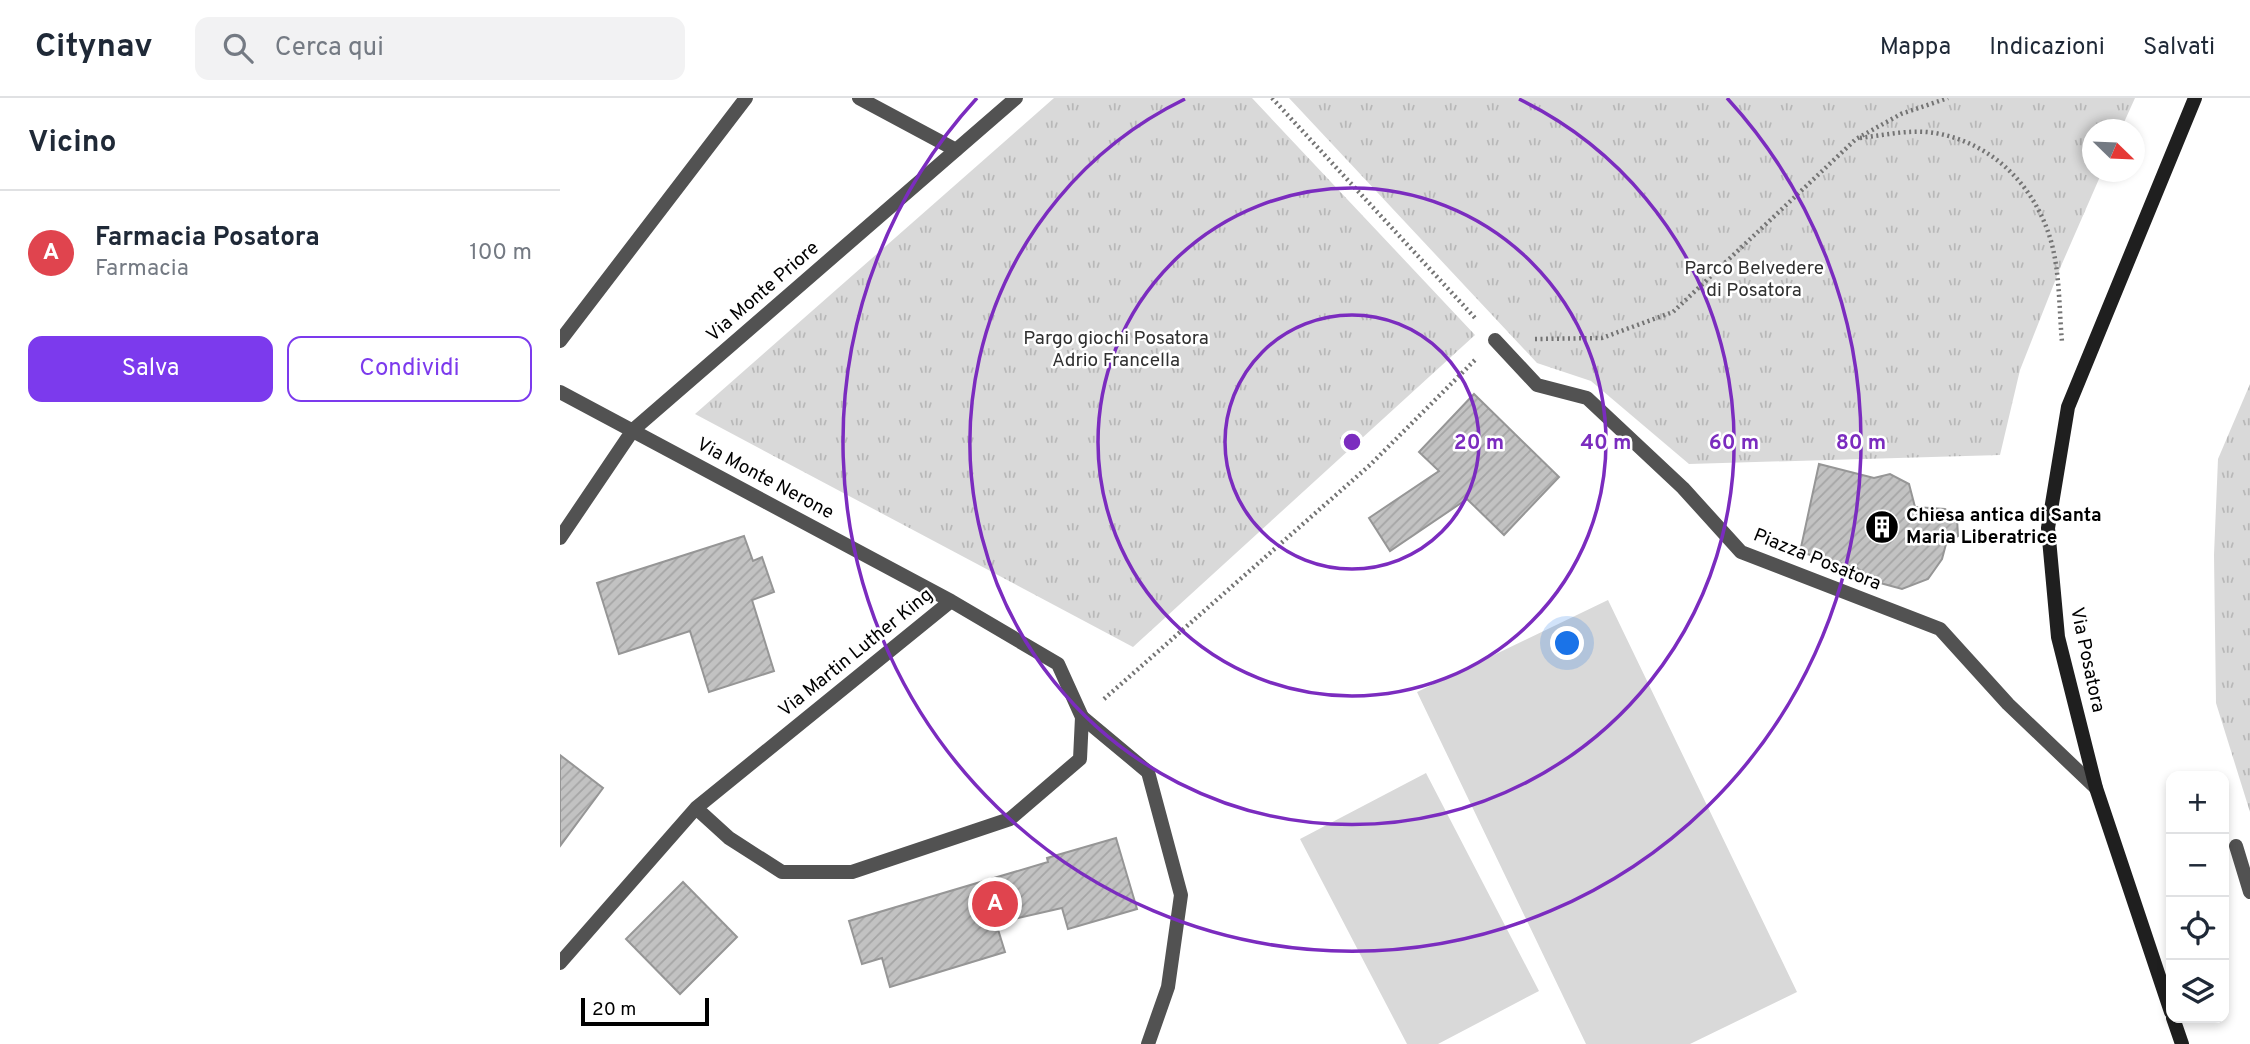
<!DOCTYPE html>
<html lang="it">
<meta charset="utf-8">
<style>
:root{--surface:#fff;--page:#f2f2f3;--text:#1f2937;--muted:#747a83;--line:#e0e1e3;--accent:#7c3aed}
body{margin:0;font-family:Overpass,sans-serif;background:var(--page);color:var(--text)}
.controls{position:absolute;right:21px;bottom:21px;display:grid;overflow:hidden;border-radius:14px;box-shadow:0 4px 10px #0003}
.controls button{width:63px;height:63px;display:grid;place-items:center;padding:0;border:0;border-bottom:2px solid var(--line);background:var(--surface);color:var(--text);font:35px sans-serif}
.compass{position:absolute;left:1522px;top:21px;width:63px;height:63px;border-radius:50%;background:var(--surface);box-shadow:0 4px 10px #0003;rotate:113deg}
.scale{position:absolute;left:21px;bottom:18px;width:128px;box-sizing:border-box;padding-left:7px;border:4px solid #000;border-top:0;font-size:19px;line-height:24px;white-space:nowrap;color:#000;-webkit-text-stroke:5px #fff;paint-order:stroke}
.you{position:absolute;left:1008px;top:546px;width:24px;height:24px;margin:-18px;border:5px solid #fff;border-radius:50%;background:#1a73e8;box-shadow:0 0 0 10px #1a73e833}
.badge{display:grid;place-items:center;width:46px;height:46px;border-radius:50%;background:var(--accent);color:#fff;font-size:23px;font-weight:700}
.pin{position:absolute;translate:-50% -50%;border:4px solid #fff;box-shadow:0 2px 7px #0006}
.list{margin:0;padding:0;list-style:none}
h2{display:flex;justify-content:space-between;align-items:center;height:91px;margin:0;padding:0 28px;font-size:30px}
h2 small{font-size:23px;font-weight:400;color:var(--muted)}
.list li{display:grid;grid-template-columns:46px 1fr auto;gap:21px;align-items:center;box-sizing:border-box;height:126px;padding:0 28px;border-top:2px solid var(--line)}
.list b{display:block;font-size:26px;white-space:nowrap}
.list p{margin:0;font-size:23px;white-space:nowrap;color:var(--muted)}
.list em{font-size:23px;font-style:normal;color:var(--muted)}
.actions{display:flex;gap:14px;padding:21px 28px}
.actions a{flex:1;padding:16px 0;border:2px solid var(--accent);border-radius:14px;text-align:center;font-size:24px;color:var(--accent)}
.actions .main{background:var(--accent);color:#fff}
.icon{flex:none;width:38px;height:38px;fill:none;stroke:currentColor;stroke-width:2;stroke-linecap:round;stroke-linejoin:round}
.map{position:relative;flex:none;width:1690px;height:946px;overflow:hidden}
header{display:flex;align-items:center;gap:42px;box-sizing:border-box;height:98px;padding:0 35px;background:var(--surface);border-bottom:2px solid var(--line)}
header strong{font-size:33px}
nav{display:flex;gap:38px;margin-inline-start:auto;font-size:24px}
.search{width:490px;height:63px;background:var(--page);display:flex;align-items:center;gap:18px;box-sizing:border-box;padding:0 24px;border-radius:14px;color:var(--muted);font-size:26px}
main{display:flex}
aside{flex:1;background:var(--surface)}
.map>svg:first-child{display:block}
.green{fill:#d9d9d9}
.park{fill:url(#park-tufts)}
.building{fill:url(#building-hatch);stroke:#969696;stroke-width:2}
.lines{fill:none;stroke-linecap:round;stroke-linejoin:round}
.path{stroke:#747474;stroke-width:4.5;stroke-dasharray:2 3.5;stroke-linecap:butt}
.lane{stroke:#525252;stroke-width:14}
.street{stroke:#525252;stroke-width:14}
.secondary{stroke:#1f1f1f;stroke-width:14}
.ring{fill:none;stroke:#7b2cbf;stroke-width:3.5}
.labels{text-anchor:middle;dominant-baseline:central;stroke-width:5;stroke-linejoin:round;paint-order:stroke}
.park-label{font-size:19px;fill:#303030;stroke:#fff}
.street-label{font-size:19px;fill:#000;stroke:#fff}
.poi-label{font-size:19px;font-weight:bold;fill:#000;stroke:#fff;text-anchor:start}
.centre{fill:#7b2cbf;stroke:#fff;stroke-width:3.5}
.ring-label{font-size:21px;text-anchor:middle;font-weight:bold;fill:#7b2cbf;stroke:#fff;stroke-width:5;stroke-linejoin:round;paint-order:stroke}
</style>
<header>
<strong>Citynav</strong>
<div class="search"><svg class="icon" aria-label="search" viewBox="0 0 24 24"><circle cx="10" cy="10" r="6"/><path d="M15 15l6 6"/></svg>Cerca qui</div>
<nav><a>Mappa</a><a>Indicazioni</a><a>Salvati</a></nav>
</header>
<main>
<aside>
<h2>Vicino<small></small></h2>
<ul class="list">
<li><span class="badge" style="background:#e0444e">A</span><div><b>Farmacia Posatora</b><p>Farmacia</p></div><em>100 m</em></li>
</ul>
<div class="actions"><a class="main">Salva</a><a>Condividi</a></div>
</aside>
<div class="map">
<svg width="1690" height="946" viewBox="0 0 1690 946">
<defs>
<pattern id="park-tufts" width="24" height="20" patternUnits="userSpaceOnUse" patternTransform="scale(1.75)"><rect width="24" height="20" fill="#d9d9d9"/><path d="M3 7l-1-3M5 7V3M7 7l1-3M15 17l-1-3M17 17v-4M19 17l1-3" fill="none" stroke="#b8b8b8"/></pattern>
<pattern id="building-hatch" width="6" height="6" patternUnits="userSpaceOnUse" patternTransform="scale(1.75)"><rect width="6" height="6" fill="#c2c2c2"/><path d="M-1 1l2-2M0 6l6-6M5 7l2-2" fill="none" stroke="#a5a5a5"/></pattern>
</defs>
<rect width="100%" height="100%" fill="#fff"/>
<!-- green -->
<path class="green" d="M1048,502l189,392 -107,52h-104l-169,-352z
M866,675l113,218 -101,53h-31l-107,-205z"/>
<!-- park -->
<path class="park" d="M494,0h198l223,237 -342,312 -438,-233z
M729,0h846l-14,31 -29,1v42h10l-41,94 -41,104 -20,85 -311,9 -98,-83 -54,-18z
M1690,286v428l-34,-109 -2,-148 4,-96z"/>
<!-- building -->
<path class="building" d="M914,296l85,83 -55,58 -37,-36 -77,52 -21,-33 70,-47 -20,-19z
M1259,366l55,14 16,-4 19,10 6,23 30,2 12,9 1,18 -12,8 -4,15 -14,20 -26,10 -29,-8 -16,-13 -57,-16z
M184,438l9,25 9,-4 12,35 -22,8 22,71 -65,21 -19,-61 -71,23 -22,-71z
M0,657l43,33 -43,58z
M556,740l21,71 -69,20 -6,-21 -66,15 9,29 -115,35 -8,-29 -20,6 -13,-43 199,-59 -1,-4z
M123,784l54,55 -57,57 -54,-55z"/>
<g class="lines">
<!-- path -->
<path class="path" d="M712,0l204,221
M1300,40c25,-3 51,-9 75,-5 58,10 100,53 116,108 9,32 8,68 11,101
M975,241l67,-1 71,-26 183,-173 45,-25 47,-16
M544,601l266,-234 105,-105"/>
<!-- lane -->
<path class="lane" d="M299,0l97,52
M0,243l186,-243
M522,619l66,55 33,123 -13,92 -20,57"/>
<!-- street -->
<path class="street" d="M935,242l42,45 50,13 96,90 58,64 199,77 68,75 88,84
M0,294l391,209
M0,440l73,-108 383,-332
M1676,748l14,46
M0,865l136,-155 255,-207 107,63 24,53 -2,42 -70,60 -158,53h-70l-53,-34 -33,-30"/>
<!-- secondary -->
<path class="secondary" d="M1611,914l-75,-224 -38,-151 -10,-109 20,-121 127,-309
M1613,920l9,26"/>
</g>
<!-- distance rings -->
<g class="ring">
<circle cx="792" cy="344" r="127"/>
<circle cx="792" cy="344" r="254"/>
<path d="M959 1A382 382 0 1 1 625 1"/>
<path d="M1167 0A509 509 0 1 1 417 0"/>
</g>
<!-- icons -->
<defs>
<g id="building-disc" transform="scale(1.75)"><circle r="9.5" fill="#000" stroke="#fff"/><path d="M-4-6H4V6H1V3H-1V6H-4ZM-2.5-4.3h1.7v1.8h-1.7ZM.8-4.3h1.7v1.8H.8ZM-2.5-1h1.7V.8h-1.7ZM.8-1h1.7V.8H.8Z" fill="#fff"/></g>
</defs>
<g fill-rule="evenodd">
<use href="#building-disc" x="1322" y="429"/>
</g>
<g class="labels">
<!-- park labels -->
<g class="park-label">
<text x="1194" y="171">Parco Belvedere<tspan x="1194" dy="22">di Posatora</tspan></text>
<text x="556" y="241">Pargo giochi Posatora<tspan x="556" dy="22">Adrio Francella</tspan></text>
</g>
<!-- street labels -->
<g class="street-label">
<text transform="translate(203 194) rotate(-41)">Via Monte Priore</text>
<text transform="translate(205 381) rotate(28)">Via Monte Nerone</text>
<text transform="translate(1257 462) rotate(22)">Piazza Posatora</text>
<text transform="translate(296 555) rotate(-39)">Via Martin Luther King</text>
<text transform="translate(1527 562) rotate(78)">Via Posatora</text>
</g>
<!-- poi labels -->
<g class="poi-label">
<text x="1346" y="418">Chiesa antica di Santa<tspan x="1346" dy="22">Maria Liberatrice</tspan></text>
</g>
</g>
<circle cx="792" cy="344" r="10" class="centre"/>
<g class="ring-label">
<text x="919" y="351">20 m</text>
<text x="1046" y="351">40 m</text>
<text x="1174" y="351">60 m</text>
<text x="1301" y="351">80 m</text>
</g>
</svg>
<div class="controls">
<button>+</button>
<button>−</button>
<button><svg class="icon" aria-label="locate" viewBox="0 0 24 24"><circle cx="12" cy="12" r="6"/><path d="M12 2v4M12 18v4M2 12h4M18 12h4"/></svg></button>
<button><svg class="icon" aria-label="layers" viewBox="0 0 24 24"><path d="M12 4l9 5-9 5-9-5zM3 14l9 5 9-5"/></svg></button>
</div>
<svg class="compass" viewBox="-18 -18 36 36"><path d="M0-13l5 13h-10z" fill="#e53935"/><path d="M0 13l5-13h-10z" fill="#747a83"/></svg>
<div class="scale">20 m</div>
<div class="you"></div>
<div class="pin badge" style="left:435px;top:806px;background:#e0444e">A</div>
</div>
</main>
